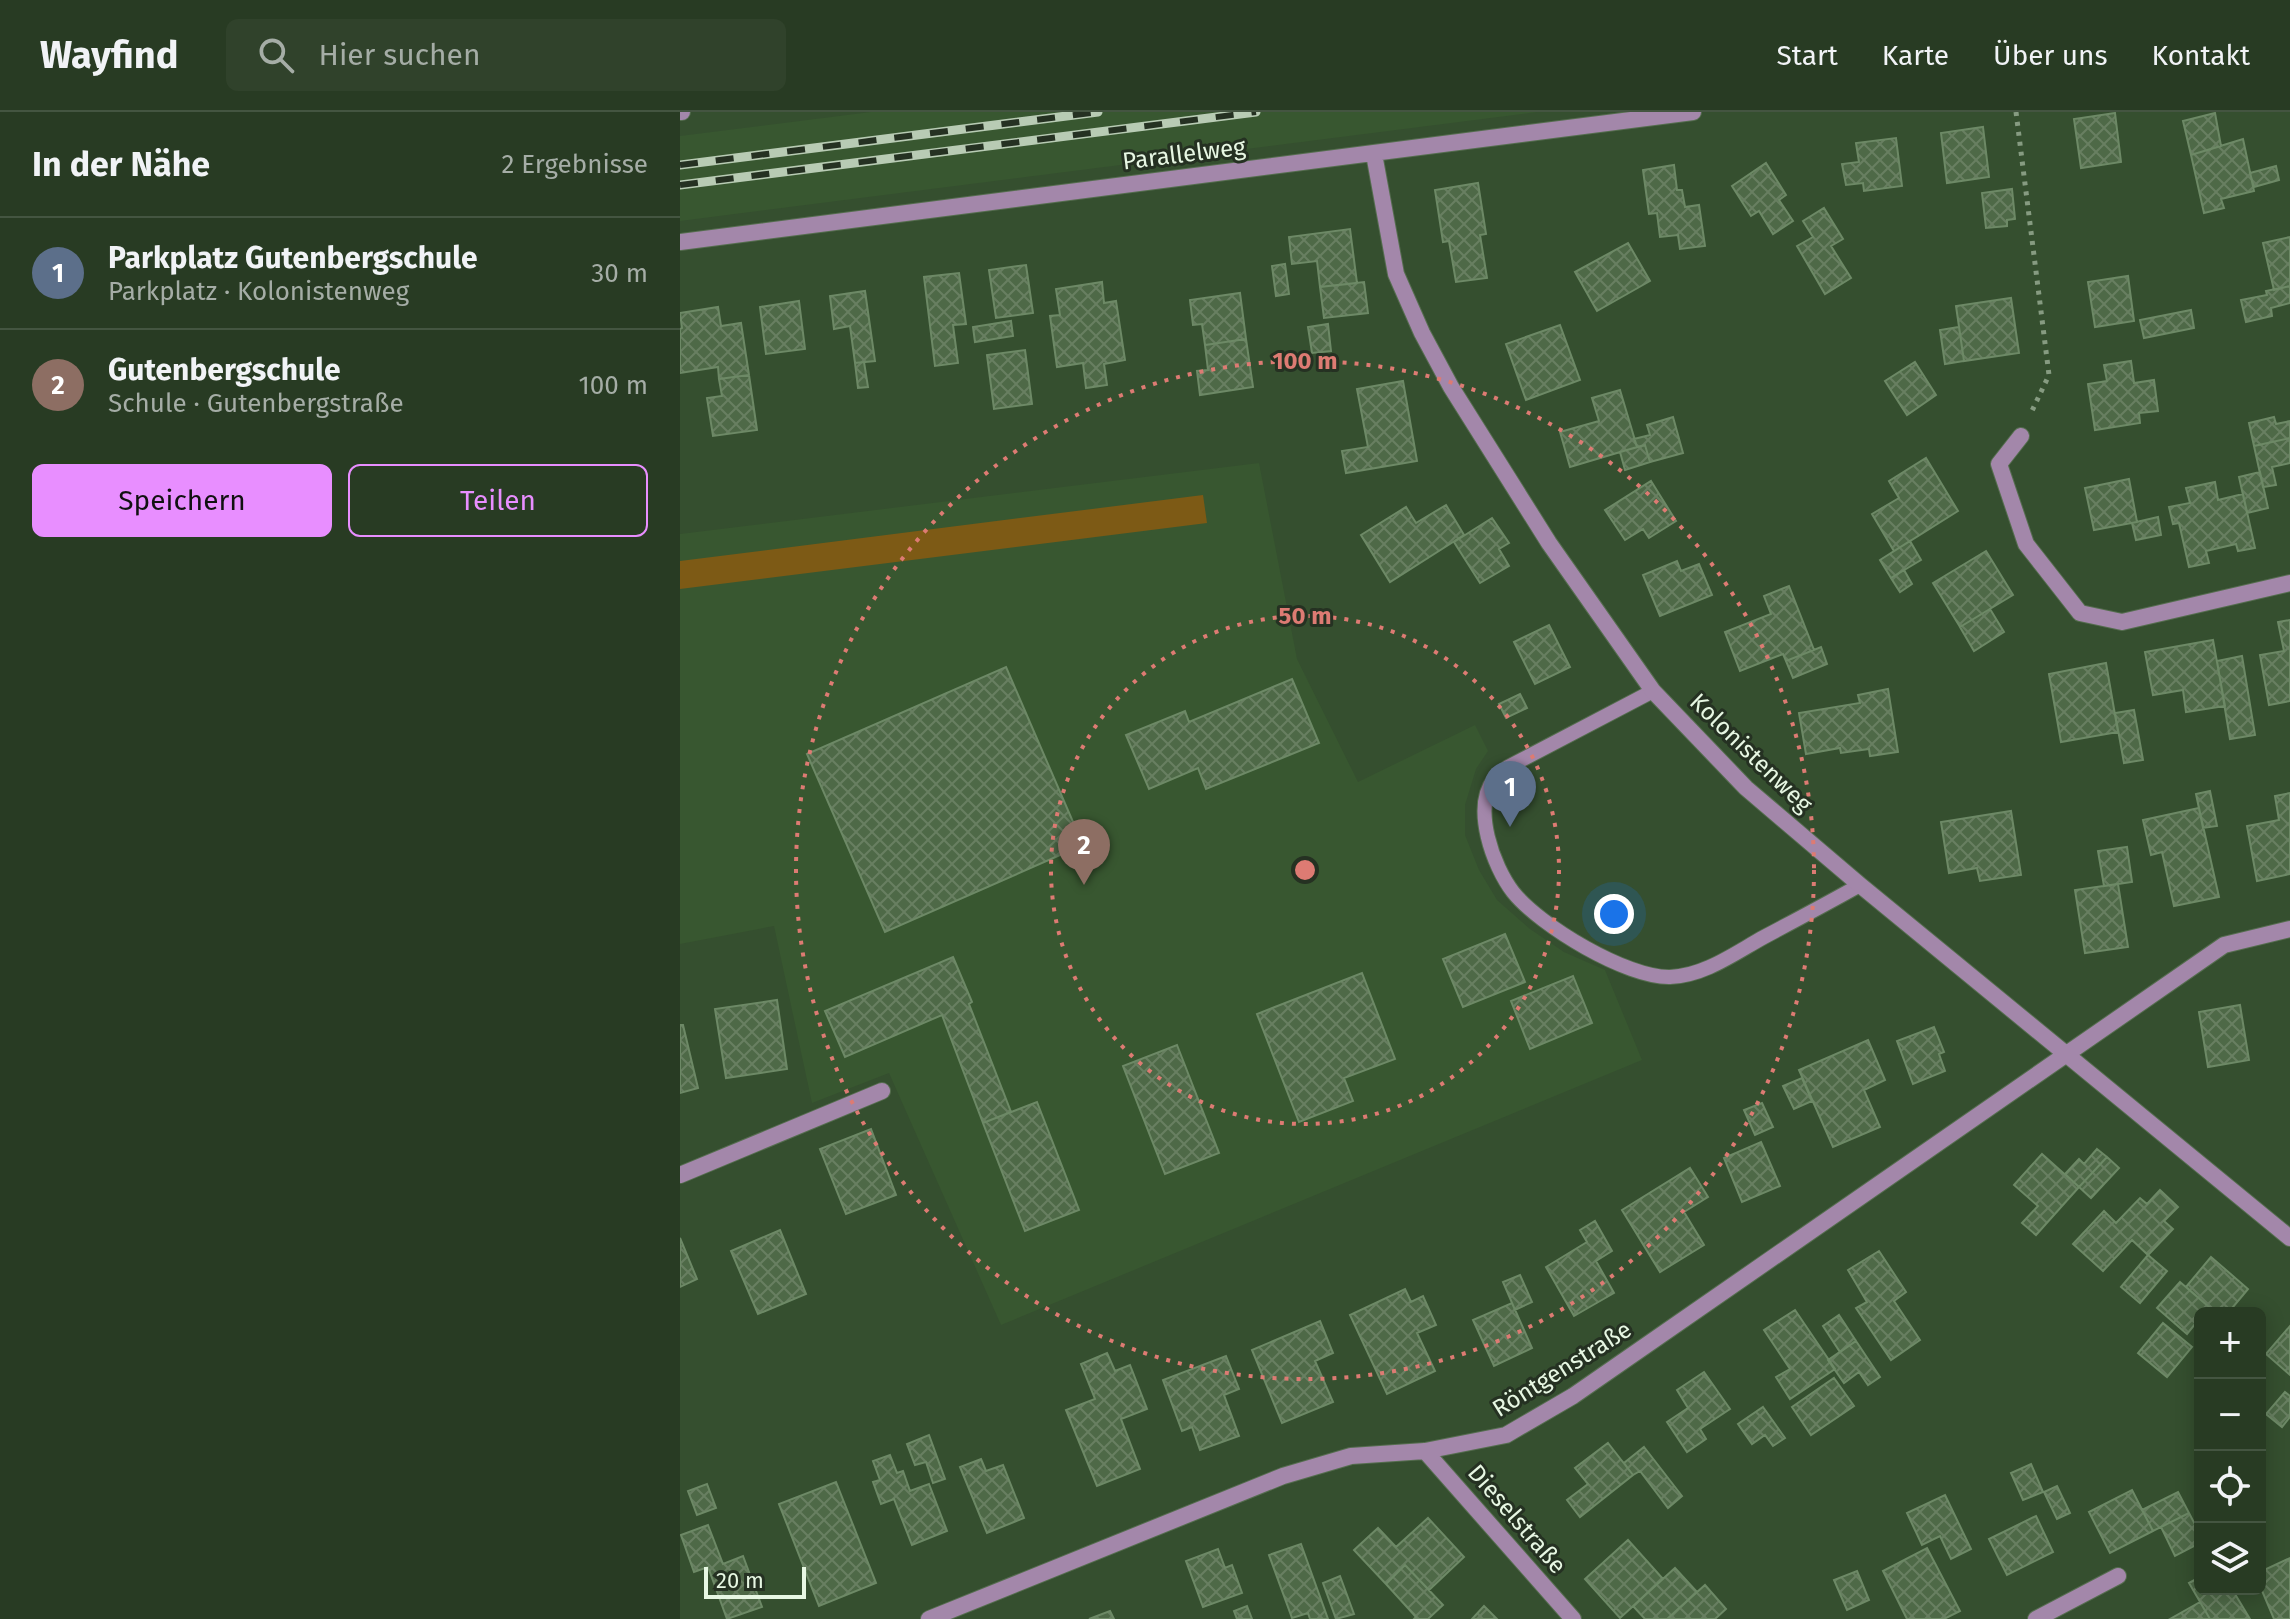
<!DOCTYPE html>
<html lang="de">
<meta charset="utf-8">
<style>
:root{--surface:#283b23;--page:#30422b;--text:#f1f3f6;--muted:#a5ada6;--line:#445541;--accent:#e88eff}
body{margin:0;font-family:"Fira Sans",sans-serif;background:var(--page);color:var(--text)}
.controls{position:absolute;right:24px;bottom:24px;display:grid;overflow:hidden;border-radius:12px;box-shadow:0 4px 20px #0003}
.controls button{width:72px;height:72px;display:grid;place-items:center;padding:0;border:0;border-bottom:2px solid var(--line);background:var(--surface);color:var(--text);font:40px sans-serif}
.scale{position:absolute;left:24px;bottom:20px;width:102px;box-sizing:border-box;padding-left:8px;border:4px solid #e7f7e3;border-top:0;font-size:22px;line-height:28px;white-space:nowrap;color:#e7f7e3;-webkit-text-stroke:6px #253122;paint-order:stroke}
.you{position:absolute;left:934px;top:802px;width:28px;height:28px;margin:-20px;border:6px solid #fff;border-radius:50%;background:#1a73e8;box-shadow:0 0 0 12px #1a73e833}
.badge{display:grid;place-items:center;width:52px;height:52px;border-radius:50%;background:var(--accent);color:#fff;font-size:26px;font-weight:700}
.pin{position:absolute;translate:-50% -66px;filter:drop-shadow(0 2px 4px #0008)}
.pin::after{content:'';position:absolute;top:42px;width:28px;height:24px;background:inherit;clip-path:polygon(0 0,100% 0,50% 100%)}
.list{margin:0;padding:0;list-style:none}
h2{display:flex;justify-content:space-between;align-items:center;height:104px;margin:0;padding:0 32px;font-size:34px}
h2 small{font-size:26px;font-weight:400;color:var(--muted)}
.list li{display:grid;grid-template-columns:52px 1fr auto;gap:24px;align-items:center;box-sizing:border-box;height:112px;padding:0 32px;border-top:2px solid var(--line)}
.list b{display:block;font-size:30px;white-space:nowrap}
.list p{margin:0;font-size:26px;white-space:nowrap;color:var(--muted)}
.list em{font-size:26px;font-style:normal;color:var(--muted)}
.actions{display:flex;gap:16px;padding:24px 32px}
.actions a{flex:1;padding:18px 0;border:2px solid var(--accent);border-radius:12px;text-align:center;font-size:28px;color:var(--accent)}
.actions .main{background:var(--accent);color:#111}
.icon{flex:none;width:44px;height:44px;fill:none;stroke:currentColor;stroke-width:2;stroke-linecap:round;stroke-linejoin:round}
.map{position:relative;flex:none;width:1610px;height:1507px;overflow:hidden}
header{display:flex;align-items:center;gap:48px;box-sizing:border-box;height:112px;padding:0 40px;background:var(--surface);border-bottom:2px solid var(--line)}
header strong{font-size:38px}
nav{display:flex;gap:44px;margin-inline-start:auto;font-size:28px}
.search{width:560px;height:72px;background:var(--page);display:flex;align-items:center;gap:20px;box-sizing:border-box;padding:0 28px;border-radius:12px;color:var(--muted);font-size:30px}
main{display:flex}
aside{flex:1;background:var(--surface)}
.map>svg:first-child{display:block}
.built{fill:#385730}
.grass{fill:#7d5a15}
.building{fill:url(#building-cross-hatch);stroke:#6d8966;stroke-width:2}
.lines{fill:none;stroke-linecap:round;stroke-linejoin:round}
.service-casing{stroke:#556d4f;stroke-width:16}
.minor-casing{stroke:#556d4f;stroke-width:18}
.path{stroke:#869b81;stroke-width:5;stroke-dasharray:4 6;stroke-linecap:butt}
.service{stroke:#a387aa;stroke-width:14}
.minor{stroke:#a387aa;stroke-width:16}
.rail-casing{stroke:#b8cbb4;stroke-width:9}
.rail{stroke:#253122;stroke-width:6;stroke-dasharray:18;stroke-linecap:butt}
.ring{fill:none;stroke:#dd7b73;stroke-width:4;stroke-dasharray:4 8}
.labels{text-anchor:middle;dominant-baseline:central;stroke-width:6;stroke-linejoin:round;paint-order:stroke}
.street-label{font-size:24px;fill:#e7f7e3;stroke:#253122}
.centre{fill:#dd7b73;stroke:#253122;stroke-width:4}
.ring-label{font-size:24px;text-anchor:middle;font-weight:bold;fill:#dd7b73;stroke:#253122;stroke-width:6;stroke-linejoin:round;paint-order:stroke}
</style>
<header>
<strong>Wayfind</strong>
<div class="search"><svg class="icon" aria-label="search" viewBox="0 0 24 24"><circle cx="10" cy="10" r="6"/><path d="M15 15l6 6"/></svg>Hier suchen</div>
<nav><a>Start</a><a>Karte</a><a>Über uns</a><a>Kontakt</a></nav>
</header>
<main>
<aside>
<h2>In der Nähe<small>2 Ergebnisse</small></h2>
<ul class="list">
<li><span class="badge" style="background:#5c6f8a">1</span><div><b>Parkplatz Gutenbergschule</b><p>Parkplatz · Kolonistenweg</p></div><em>30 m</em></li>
<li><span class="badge" style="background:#8d6e63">2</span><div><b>Gutenbergschule</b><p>Schule · Gutenbergstraße</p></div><em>100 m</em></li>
</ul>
<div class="actions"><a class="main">Speichern</a><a>Teilen</a></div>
</aside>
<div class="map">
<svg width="1610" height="1507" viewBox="0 0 1610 1507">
<defs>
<pattern id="building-cross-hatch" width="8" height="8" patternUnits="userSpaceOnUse" patternTransform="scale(2)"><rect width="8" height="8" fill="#4e6947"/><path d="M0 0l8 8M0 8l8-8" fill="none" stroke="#687f61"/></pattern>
</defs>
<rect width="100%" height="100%" fill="#354f2f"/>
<!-- built -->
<path class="built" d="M191,0h666l-857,109v-85z
M579,351l38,196 61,123 117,-57 13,26 -12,18 -11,36v30l14,35 18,30 33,29 34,23 41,18 37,90 -641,265 -112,-252 -77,30 -38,-177 -94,18v-410z"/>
<!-- grass -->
<path class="grass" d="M523,383l4,28 -527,66v-28z"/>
<!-- building -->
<path class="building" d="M1435,1l6,49 -40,6 -7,-49z
M1535,1l6,33 -30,9 -8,-34z
M1303,15l6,50 -42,6 -6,-50z
M1216,26l6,48 -38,5 -1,-8 -17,2 -4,-21 17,-2 -3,-19z
M1563,27l11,52 -33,8 3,9 -20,5 -13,-58z
M1086,51l20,32 -7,5 14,21 -20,13 -14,-23 -8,5 -19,-30z
M994,53l3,25h5l3,17 14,-2 6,41 -25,3 -2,-14 -18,2 -3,-24 -8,1 -6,-44z
M1596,54l3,14 -25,7 -4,-14z
M798,71l8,51 -6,1 7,43 -31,4 -7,-41 -6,1 -8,-52z
M1332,77l3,30 -8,1v6l-21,2 -4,-35z
M1144,96l19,31 -12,7 20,32 -26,16 -28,-48 16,-9 -10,-16z
M670,117l7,54 -37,4 -3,-26 -25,3 -3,-27z
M1610,125v49l-16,4 -11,-47z
M948,131l22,38 -53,30 -22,-39z
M605,152l4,30 -13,2 -4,-30z
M346,153l7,48 -37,5 -7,-48z
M279,161l7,51 -13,1 5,38 -23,3 -11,-89z
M1448,164l6,45 -39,6 -7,-45z
M422,170l2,21 12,-2 9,59 -21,4 3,21 -21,3 -3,-25 -26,4 -7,-51 10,-1 -4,-26z
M684,170l4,31 -44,5 -4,-31z
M1610,174v17l-19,5 1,8 -26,6 -5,-22 26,-5 -1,-4z
M185,179l10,70 -20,2 -5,-37 -16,3 -4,-33z
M560,181l6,46 -41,6 -3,-21 -9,1 -3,-25z
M1331,186l8,55 -55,8 -8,-55z
M119,189l6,48 -39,5 -6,-47z
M38,195l3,19 20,-3 8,52 -30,4 -1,-12 -38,6v-44l2,-1 -2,-15z
M1511,198l3,18 -50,10 -4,-18z
M331,209l2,15 -38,6 -2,-15z
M648,212l3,27 -19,2 -4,-26z
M880,213l20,55 -54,20 -20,-56z
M1279,215l5,34 -19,3 -5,-34z
M566,227l7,48 -53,8 -3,-24 11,-1 -3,-25z
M345,238l7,54 -38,5 -7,-54z
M1451,249l3,22 20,-3 4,31 -19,2 1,10 -45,7 -7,-46 19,-3 -3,-16z
M184,250l4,25 -10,1 -3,-25z
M1235,250l21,33 -29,20 -22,-34z
M69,263l8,55 -44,6 -6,-38 15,-2 -3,-17z
M723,269l14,80 -71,12 -4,-22 26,-4 -11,-58z
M940,278l17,57 -67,20 -10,-35 39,-11 -7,-23z
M993,305l10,36 -33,9 -5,-17 -8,2 -3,-8 16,-4 -3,-10z
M1594,305l2,7 14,-3v17l-36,8 -5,-23z
M1610,326v25l-18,4 4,18 -13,2 -9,-41z
M965,333l5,17 -25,8 -5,-18z
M1246,346l32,53 -64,40 -22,-37 27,-16 -10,-17z
M1580,360l8,36 -21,5 -8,-36z
M1449,367l8,43 -43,8 -9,-42z
M971,369l25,40 -27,17 -6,-9 -18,11 -20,-30z
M1535,370l3,18 25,-6 12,54 -17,3 -2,-7 -30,7 3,12 -20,4 -10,-44 -6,1 -4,-17 21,-4 -4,-15z
M766,393l18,30 -74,47 -29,-47 45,-28 10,16z
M1478,405l3,18 -25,5 -4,-17z
M812,406l17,25 -10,6 10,17 -29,17 -26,-41z
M1230,429l11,19 -30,18 -11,-18z
M1306,439l27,44 -53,32 -27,-44z
M997,449l4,10 18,-7 13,31 -52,21 -17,-41z
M1224,458l8,14 -12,8 -9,-14z
M1109,474l25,64 -28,11 -3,-7 -43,17 -15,-39 46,-18 -7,-18z
M1310,497l14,23 -30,19 -14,-24z
M1610,508v81l-21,4 -9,-50 24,-4 -6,-29z
M869,513l21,42 -35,17 -21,-42z
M1533,528l12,66 -39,6 -3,-22 -30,5 -8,-43z
M1141,535l6,17 -34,14 -7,-17z
M1562,544l13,79 -25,4 -13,-78z
M1426,551l12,69 -57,10 -12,-68z
M326,555l77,178 -198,87 -78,-178z
M612,567l27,64 -113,46 -8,-21 -49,21 -23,-54 59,-24 4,11z
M1208,577l10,63 -28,4 -1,-7 -28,4 -1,-5 -34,6 -7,-41 61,-10 -2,-8z
M840,582l7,14 -21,10 -7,-14z
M1454,598l9,50 -19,3 -9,-50z
M1530,679l7,35 -14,2 -7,-34z
M1610,681v81l-33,7 -10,-55 32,-6 -4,-24z
M1519,696l20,89 -45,9 -12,-54 -11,3 -8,-35z
M1331,699l10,64 -41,6 -3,-13 -28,5 -8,-51z
M1447,735l5,35 -28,4 -6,-35z
M1438,772l10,63 -43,6 -10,-63z
M825,822l20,48 -62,25 -20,-48z
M273,845l19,45 -3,2 42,108 -28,11 -41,-108 -97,42 -20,-46z
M682,861l33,86 -51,19 9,23 -54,21 -42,-108z
M893,864l19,47 -62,26 -19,-48z
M97,888l10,69 -61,9 -11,-69z
M1560,893l9,55 -41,7 -9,-55z
M0,913h3l15,63 -18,5z
M1254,915l10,25 -5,2 6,17 -32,13 -16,-43z
M1188,928l17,40 -21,10 16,37 -47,20 -34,-77z
M497,933l42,108 -54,21 -42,-108z
M1122,966l10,23 -18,8 -11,-23z
M357,990l42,108 -54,21 -42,-108z
M1082,991l11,24 -18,8 -11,-25z
M191,1017l25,66 -50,19 -26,-65z
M1081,1030l19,44 -38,16 -18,-44z
M1417,1037l10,8 -28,30 -14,-13 14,-15 5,5z
M1362,1042l37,33 -43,48 -14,-12 16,-17 -24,-21z
M1427,1045l12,11 -28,30 -12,-11z
M1010,1056l18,29 -24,15 20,33 -44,27 -38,-62z
M1480,1078l18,17 -14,14 9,8 -25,26 -16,-15 -29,31 -30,-27 31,-33 12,12 24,-25 7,6z
M915,1109l17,30 -16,10 18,32 -40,23 -28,-49 41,-25 -7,-12z
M100,1118l26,64 -48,20 -27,-63z
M0,1126l17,41 -17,8z
M1199,1139l27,41 -12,9 26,39 -29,20 -35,-52 11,-6 -19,-32z
M1468,1143l19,16 -27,32 -19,-16z
M1531,1145l37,32 -20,24h-12l-30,-26z
M840,1163l12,27 -17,8 -12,-28z
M1500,1170l29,25 -5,6h-4v5l-13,16 -30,-26z
M725,1177l6,13 12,-6 13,29 -19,8 18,38 -48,23 -37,-79z
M832,1191l20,45 -38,18 -21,-46z
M1115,1198l40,59 -45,30 -14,-22 14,-8 -26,-39z
M1159,1203l17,26 -16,11 -17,-26z
M640,1209l13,32 -18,8 18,41 -51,21 -30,-73z
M1483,1211l29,24 -25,30 -29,-24z
M1610,1214v49l-24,-21z
M1176,1229l24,36 -12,8 -9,-13 -15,11 -16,-23z
M427,1241l8,18 15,-6 17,44 -26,10 19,50 -43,17 -31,-76 29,-11 -14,-35z
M546,1244l13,33 -15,6 15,41 -39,14 -8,-23 -10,4 -19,-51z
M1024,1260l26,37 -30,20 6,10 -19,13 -20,-30 21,-14 -11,-18z
M1154,1266l20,28 -43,29 -19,-28z
M1605,1280l5,4v21l-8,10 -16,-13z
M1083,1295l22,31 -12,8 -8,-11 -13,9 -14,-20z
M249,1323l16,44 -12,4 -7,-21 -11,3 -8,-21z
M928,1331l25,32 -53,42 -13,-17 21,-16 -13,-16z
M964,1335l38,49 -14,12 -28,-37 -7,4 -9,-12z
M210,1343l7,18 6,-2 7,20 19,-7 18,47 -35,14 -18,-46 -13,5 -8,-22 7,-2 -7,-19z
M301,1347l5,12 17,-6 21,53 -37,15 -27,-66z
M1351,1352l12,28 -20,8 -12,-27z
M156,1370l40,101 -57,23 -40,-102z
M27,1372l9,24 -19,7 -9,-24z
M1377,1374l13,27 -13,6 -13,-27z
M1452,1378l21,41 -43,22 -21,-41z
M1498,1380l11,21 -36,18 -11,-21z
M1265,1383l26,54 -20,10 -11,-23 -18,9 -15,-32z
M1509,1401l11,21v9l-25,13 -14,-29z
M1356,1404l17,36 -46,23 -18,-36z
M748,1406l36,39 -35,33 -24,-25 -19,19 -32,-34 24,-22 18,19z
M28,1413l15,39 20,-8 19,51 -35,12 -19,-52 -14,5 -13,-37z
M948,1428l35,39 -43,39 -35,-39z
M621,1432l27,75h-18l-2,-6 -16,5 -23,-63z
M1247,1436l33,63 -16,8h-37l-24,-48z
M538,1437l7,19 7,-3 10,28 -39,14 -17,-46z
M1610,1446v61h-16l-14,-33v-14z
M725,1453l38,40 -15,14h-14l2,-2 -30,-33z
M995,1456l22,24 -30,27h-22l-12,-13z
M1177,1459l12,29 -22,10 -13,-30z
M660,1464l14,38 -18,5 -13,-36z
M1520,1465v12h32l18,30h-40l-21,-36z
M1025,1473l21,24 -11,10h-48z
M1520,1490l10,17h-40z
M567,1494l5,13h-15l-3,-8z
M804,1494l13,13h-25z
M430,1499l4,8h-25z"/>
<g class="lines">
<!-- service casing -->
<g class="service-casing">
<path id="service" d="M973,579l-145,76c-5,4 -11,8 -14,12 -22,29 -1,87 19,113 27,34 114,86 157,85 34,-1 65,-24 94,-40 32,-17 64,-34 96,-52"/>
</g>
<!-- minor casing -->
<g class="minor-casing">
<path id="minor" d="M0,0h2
M694,42l22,120 26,59 29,54 98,156 104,148 93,97 114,97 430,353
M0,130l1013,-130
M1341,324l-22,28 27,80 54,69 42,9 168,-39
M0,1063l202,-84
M745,1339l148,168
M249,1507l354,-143 68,-20 74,-5 81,-16 67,-39 651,-451 66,-16
M1356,1507l82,-43"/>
</g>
<!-- path -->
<path class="path" d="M1336,0l33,263 -18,38"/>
<!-- service -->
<use href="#service" class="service"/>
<!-- minor -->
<use href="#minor" class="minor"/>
<!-- rail casing -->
<g class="rail-casing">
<path id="rail" d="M0,53l418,-53
M0,73l576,-73"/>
</g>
<!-- rail -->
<use href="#rail" class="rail"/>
</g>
<!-- distance rings -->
<g class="ring">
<circle cx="625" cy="758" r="254"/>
<circle cx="625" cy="758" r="509"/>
</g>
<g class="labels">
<!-- street labels -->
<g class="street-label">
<text transform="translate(504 42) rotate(-7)">Parallelweg</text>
<text transform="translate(1071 641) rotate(44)">Kolonistenweg</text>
<text transform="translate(882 1257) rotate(-32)">Röntgenstraße</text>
<text transform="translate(837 1407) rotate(49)">Dieselstraße</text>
</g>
</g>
<circle cx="625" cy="758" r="12" class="centre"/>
<g class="ring-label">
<text x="625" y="257">100 m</text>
<text x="625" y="512">50 m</text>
</g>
</svg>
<div class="controls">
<button>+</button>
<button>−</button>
<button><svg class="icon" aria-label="locate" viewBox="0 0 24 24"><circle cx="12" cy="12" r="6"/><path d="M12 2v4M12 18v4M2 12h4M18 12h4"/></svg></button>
<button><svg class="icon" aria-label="layers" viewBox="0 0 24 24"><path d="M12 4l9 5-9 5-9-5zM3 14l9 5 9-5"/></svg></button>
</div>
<div class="scale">20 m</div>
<div class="you"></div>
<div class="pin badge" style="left:830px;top:715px;background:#5c6f8a">1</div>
<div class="pin badge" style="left:404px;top:773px;background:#8d6e63">2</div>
</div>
</main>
